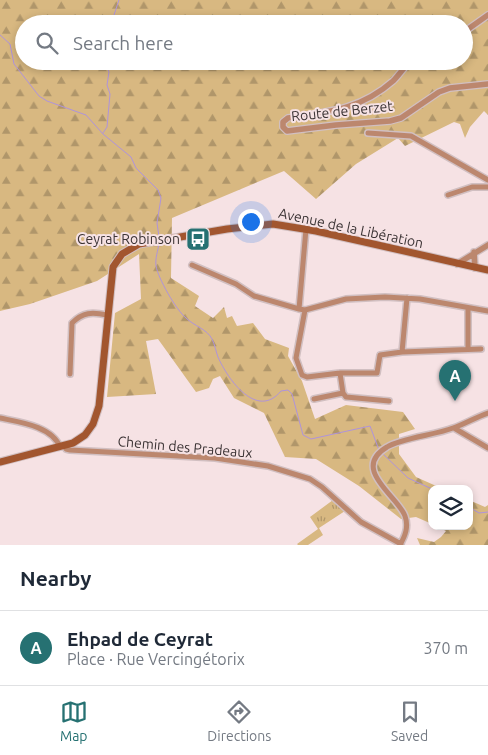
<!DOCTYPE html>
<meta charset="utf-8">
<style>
:root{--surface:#fff;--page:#f2f2f3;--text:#1f2937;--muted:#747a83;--line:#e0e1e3;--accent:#267172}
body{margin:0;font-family:Ubuntu,sans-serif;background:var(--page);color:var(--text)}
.controls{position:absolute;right:15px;bottom:15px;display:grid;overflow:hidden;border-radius:10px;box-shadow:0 2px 8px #0003}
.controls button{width:45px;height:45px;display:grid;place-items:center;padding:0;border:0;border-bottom:1px solid var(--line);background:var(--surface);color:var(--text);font:25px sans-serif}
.you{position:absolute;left:250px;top:221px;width:18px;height:18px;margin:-12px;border:4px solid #fff;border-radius:50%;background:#1a73e8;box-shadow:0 0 0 8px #1a73e833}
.badge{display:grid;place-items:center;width:32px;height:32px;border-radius:50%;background:var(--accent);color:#fff;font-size:16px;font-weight:700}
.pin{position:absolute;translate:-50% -41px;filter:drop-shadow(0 1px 2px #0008)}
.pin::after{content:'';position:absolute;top:26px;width:18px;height:15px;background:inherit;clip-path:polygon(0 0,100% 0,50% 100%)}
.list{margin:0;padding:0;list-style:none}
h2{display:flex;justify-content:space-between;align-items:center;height:65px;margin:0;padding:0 20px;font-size:21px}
h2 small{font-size:16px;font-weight:400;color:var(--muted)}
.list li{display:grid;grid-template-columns:32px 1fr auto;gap:15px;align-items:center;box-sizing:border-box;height:75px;padding:0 20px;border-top:1px solid var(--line)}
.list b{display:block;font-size:19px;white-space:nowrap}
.list p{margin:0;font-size:16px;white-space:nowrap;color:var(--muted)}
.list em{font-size:16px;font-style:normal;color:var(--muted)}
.icon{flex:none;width:28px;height:28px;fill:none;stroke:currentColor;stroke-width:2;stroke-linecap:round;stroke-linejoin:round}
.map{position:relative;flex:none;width:488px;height:545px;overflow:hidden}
.search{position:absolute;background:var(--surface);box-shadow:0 2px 8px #0003;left:15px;right:15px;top:15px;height:55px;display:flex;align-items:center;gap:12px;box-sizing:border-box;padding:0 18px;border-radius:28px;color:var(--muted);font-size:19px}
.sheet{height:140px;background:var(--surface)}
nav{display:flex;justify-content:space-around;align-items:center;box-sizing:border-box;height:70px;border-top:1px solid var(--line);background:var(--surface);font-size:14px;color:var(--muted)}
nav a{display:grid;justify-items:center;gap:2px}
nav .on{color:var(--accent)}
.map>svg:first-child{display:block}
.grass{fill:url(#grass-tufts)}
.forest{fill:url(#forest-firs);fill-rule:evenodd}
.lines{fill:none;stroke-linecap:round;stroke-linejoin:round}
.stream{stroke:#af93db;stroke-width:1}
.minor-casing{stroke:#d1bfc1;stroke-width:8}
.tertiary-casing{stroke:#d1bfc1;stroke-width:8}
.secondary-casing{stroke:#d1bfc1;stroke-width:9}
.minor{stroke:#bc876e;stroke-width:5}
.tertiary{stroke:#bc876e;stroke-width:5.5}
.secondary{stroke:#a2562f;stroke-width:7}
.labels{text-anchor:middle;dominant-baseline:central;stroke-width:4;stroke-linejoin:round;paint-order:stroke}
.street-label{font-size:14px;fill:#3b3334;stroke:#f6e2e4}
.poi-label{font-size:14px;fill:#3b3334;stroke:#f6e2e4;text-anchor:end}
</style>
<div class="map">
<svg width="488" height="545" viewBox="0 0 488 545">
<defs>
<pattern id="grass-tufts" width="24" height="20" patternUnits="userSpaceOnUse" patternTransform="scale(1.25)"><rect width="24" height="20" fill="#d8b881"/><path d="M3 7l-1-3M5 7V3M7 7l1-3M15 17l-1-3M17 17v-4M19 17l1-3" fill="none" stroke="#b0966a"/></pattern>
<pattern id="forest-firs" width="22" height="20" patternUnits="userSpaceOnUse" patternTransform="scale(1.25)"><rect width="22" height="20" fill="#d8b881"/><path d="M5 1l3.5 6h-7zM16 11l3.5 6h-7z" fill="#b0966a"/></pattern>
</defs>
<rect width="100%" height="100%" fill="#f6e2e4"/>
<!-- grass -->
<path class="grass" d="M333,500l12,11 -26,17 4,7 -15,10h-10l-1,-1 21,-15 -8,-12z"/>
<!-- forest -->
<path class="forest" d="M0,0h488v115l-4,-4 -14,16 -5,11 -5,-14 -6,-2 -49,24 -7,-8 -42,26 -40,35 -32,-28 -112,47 -1,60 28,18 -4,10 18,12 11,-11 3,11 5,-2 5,10 16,-3 12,16 24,9 -1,8 14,25 13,38 31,-14 57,7 12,17 -16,5v20l17,23 27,12h-11v35l-16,-7 -15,2 -42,-33 -43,-27 -31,-2 -21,-44 -30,-15 -14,-22 -7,3 -4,9 -13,4 -38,-53 -12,2 10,53 -49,3 8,-84 26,-14 -2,-45 -42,27 -67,23 -30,7zM24,24h440v37h-440z
M469,500l16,7 3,-2v40h-68l-3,-7 17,4 7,-5 5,-6 -10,-5h33z"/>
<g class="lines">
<!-- stream -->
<path class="stream" d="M111,24l8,-24
M0,35l10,9 4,20 25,32 8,5 39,14 17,19 28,23 5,11 22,22 3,8 -4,25 2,14
M103,133l4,-6 3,-33 -3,-9 2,-13 -5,-11
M159,243c-1,8 -4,15 -3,23 2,12 20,44 30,52 8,8 21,11 26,21 3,6 4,13 6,18 10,23 39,63 63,34l7,-1 4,4 11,41 8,4 59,-13 9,24
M382,453l26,25 24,11
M469,507l10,6 9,-1"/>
<!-- minor casing -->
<g class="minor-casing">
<path id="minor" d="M368,133l43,3 77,44
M448,195l24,-8h16
M306,229l-7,80 6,1 41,-11 39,-2 35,2 68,12
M192,265l44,19 18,12 45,13
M407,298l-5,54 79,-3
M468,308v41
M305,310l-9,48 6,17 5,2 33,-4h37l3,-18 22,-3
M340,373l3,20 3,4 43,4
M70,374l2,-51c11,-11 20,-11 35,-8
M314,399l29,-6
M0,418c19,4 52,8 60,29
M454,428l34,20
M65,446l1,3 4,1 145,8 53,8 42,13 12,8 39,35 40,22
M400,545c5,-9 9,-18 5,-29 -7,-20 -55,-47 -18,-69 14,-9 48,-12 66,-19 12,-4 23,-11 35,-15"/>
</g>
<!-- tertiary casing -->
<g class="tertiary-casing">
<path id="tertiary" d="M464,32l24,-17
M411,61c-7,6 -12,14 -18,20 -33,29 -65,31 -105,37l-5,4v5l4,4 8,-1 41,-5 54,-4 11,-3 38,-26 11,-4 38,-4
M474,252l1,16
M457,264l31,-19"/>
</g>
<!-- secondary casing -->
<g class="secondary-casing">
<path id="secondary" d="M0,462l73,-19 12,-8 8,-11 6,-18 14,-139 9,-13 17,-10 88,-15 46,-5 43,7 172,39"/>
</g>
<!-- minor -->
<use href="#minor" class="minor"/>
<!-- tertiary -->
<use href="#tertiary" class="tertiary"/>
<!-- secondary -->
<use href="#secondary" class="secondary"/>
</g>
<!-- icons -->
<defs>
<g id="bus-square" transform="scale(1.25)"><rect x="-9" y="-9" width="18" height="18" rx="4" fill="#267172" stroke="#f6e2e4"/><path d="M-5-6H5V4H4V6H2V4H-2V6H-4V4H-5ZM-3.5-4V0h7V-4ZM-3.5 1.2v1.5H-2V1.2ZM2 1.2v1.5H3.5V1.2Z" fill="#fff"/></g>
</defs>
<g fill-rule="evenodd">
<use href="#bus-square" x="198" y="239"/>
</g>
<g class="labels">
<!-- street labels -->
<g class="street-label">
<text transform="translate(342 111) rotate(-6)">Route de Berzet</text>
<text transform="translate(351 228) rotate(12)">Avenue de la Libération</text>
<text transform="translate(185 447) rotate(5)">Chemin des Pradeaux</text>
</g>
<!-- poi labels -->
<g class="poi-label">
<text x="180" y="239">Ceyrat Robinson</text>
</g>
</g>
</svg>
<div class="controls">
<button><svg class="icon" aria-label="layers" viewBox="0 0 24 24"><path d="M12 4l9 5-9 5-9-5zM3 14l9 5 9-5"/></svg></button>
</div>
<div class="you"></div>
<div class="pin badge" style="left:455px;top:401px">A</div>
<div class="search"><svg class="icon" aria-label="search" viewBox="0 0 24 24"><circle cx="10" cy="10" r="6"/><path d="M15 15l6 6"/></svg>Search here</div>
</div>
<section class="sheet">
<h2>Nearby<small></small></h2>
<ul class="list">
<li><span class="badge">A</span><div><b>Ehpad de Ceyrat</b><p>Place · Rue Vercingétorix</p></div><em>370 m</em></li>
</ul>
</section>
<nav>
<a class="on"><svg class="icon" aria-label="map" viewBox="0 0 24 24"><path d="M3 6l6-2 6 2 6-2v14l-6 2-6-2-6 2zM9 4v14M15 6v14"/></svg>Map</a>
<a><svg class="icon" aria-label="directions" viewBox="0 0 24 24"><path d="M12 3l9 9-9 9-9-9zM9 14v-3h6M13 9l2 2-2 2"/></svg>Directions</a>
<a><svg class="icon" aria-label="saved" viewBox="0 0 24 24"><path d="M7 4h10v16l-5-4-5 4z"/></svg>Saved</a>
</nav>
